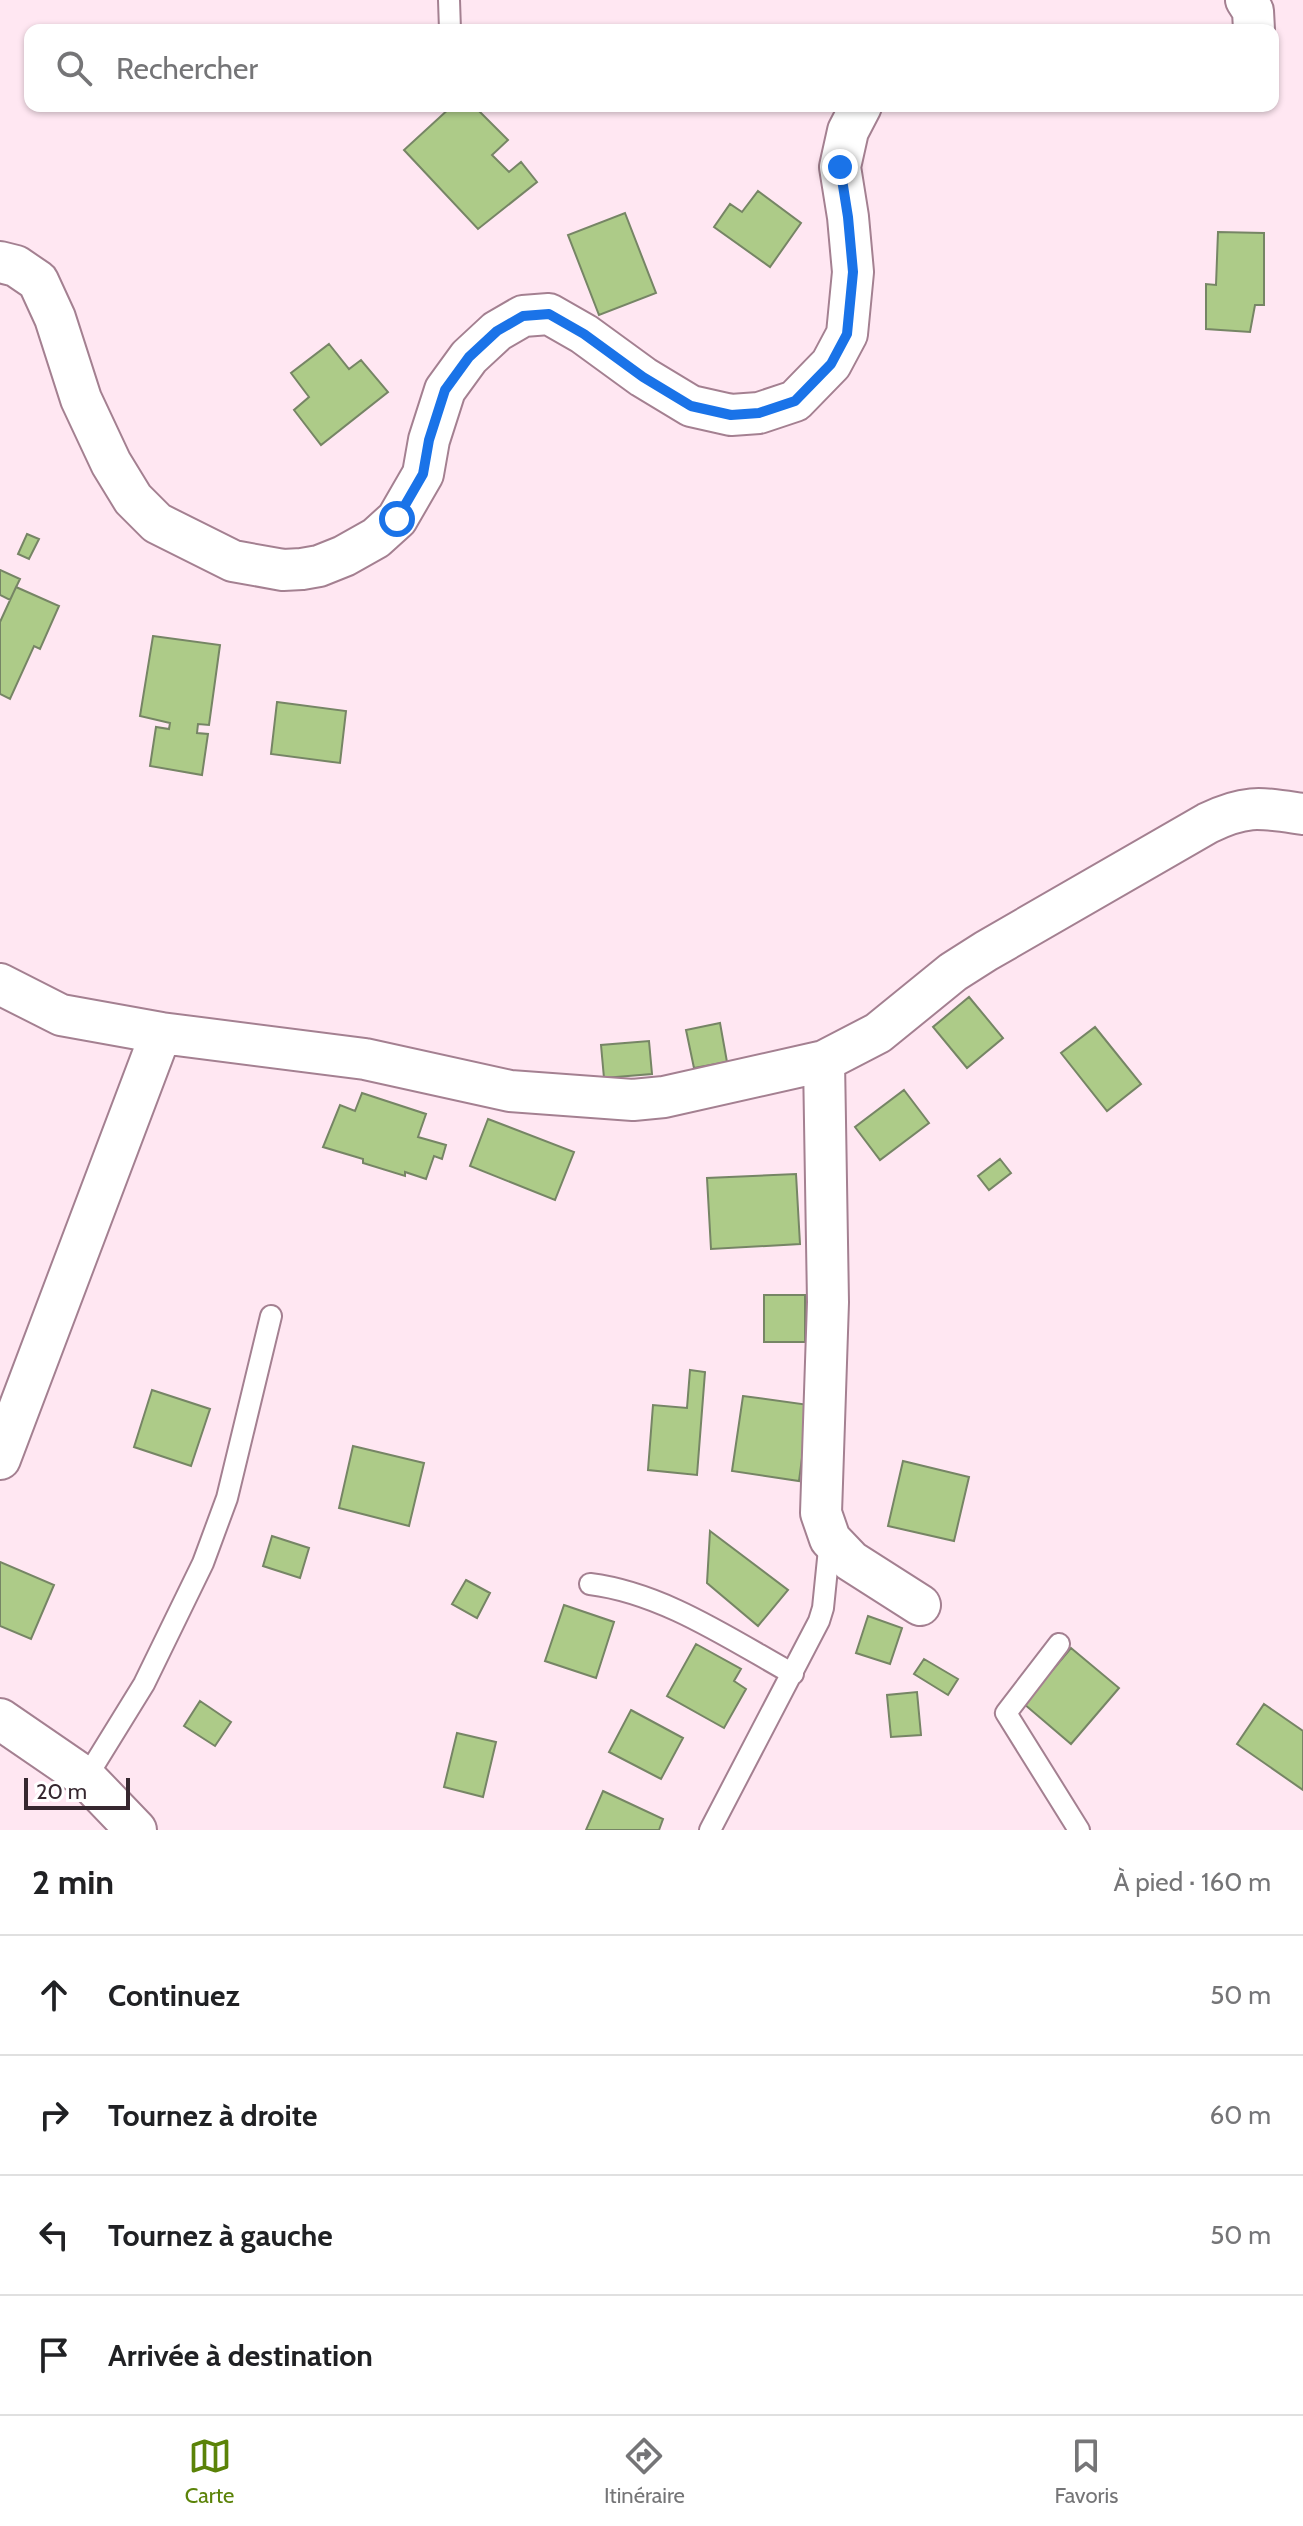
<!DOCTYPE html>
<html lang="fr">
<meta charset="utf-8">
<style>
:root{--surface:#fff;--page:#f6f6f6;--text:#202124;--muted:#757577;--line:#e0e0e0;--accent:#5b8308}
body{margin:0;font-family:Cabin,sans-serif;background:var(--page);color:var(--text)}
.scale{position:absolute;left:24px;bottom:20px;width:106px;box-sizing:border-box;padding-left:8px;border:4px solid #36272f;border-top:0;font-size:22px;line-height:28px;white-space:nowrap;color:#36272f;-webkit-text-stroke:6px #fff;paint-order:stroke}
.stop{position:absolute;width:24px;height:24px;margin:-18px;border:6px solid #1a73e8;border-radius:50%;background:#fff}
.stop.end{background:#1a73e8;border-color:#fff;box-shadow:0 2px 8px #0008}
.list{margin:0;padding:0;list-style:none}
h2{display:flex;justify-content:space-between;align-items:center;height:104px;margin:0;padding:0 32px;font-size:34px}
h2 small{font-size:26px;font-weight:400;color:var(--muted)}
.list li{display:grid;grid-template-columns:52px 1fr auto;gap:24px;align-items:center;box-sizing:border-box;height:120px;padding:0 32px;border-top:2px solid var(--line)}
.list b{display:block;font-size:30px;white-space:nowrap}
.list em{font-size:26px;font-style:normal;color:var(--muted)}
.icon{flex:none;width:44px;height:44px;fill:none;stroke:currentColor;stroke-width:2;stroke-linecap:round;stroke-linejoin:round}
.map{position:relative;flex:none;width:1303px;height:1830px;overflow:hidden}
.search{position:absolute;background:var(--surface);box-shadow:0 2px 6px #0004;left:24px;right:24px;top:24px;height:88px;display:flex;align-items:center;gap:20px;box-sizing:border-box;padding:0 28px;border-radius:16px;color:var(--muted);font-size:30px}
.sheet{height:584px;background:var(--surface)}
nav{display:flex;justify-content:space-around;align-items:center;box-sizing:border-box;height:112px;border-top:2px solid var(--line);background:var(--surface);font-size:22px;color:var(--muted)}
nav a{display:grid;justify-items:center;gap:4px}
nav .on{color:var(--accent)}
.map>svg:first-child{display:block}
.building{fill:#adcb88;stroke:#768565;stroke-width:2}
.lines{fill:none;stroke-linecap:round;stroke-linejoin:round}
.lane-casing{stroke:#a48091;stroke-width:24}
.street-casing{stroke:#a48091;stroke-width:44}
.lane{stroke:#fff;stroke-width:20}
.street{stroke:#fff;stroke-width:40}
.route{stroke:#1a73e8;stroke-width:10}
</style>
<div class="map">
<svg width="1303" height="1830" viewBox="0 0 1303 1830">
<rect width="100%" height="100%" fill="#ffe7f2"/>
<!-- building -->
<path class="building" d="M452,106h22l34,34 -16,15 17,17 12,-10 16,20 -59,47 -74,-79z
M758,191l43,32 -31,44 -56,-40 16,-23 12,8z
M625,213l31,80 -57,22 -31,-80z
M1218,232l46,1v72h-9l-5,27 -44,-3v-45l10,1z
M329,344l20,25 12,-9 27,32 -67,53 -27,-35 15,-13 -18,-24z
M27,534l12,5 -10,20 -11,-5z
M0,570l20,9 -10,21 -10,-5z
M16,587l43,19 -19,43 -6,-3 -24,53 -10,-5v-72z
M153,636l67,9 -11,80 -11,-1 -1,9 11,1 -6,41 -52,-9 6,-39 13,2 1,-6 -30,-7z
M277,702l69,9 -6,52 -69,-9z
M969,997l34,41 -36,30 -34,-41z
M720,1023l7,39 -33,6 -8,-38z
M1095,1027l46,57 -34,27 -46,-58z
M649,1041l3,33 -48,4 -3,-33z
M904,1090l25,33 -49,37 -25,-33z
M362,1093l64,21 -8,23 28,8 -4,14 -8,-3 -8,23 -21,-7v4l-42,-13v-4l-40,-12 17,-42 15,6z
M488,1119l86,33 -19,48 -85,-34z
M1000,1159l11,14 -22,17 -11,-14z
M796,1174l4,70 -89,5 -4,-71z
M764,1295h41v47h-41z
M690,1370l15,2 -8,103 -49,-5 5,-65 34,3z
M152,1390l58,19 -19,57 -57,-19z
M743,1396l66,9 -10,76 -67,-10z
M353,1446l71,17 -15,63 -70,-18z
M903,1461l66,16 -15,64 -66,-15z
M710,1531l78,59 -30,36 -51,-43z
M272,1536l37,12 -9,30 -37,-12z
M0,1562l54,23 -23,54 -31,-13z
M466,1580l24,13 -13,25 -25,-14z
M564,1605l50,17 -18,56 -51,-17z
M868,1616l34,12 -12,36 -34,-11z
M696,1644l45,25 -7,12 12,8 -22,39 -57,-32z
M1071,1648l48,40 -48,56 -47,-40z
M924,1659l34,20 -10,16 -34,-21z
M917,1692l4,43 -30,2 -4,-42z
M200,1701l31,21 -16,24 -31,-20z
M1264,1704l39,27v59l-66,-46z
M631,1710l52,28 -22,41 -52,-27z
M457,1733l39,9 -13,55 -39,-10z
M603,1791l60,28 -4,11h-73z"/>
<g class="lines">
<!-- lane casing -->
<g class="lane-casing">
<path id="lane" d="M449,0l1,30
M590,1584c73,9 140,55 203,90
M1059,1644l-53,69 73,117
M86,1778l58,-94 59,-121 24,-65 44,-182
M710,1830l109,-209 4,-13 7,-69"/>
</g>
<!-- street casing -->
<g class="street-casing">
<path id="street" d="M1246,0l7,11 1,19
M0,262l16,4 22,15 17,37 26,81 30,64 22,36 24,24 76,38 50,9 19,-1 17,-3 25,-10 32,-18 21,-19 26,-45 6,-34 16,-50 24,-33 28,-26 26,-15 26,-2 35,20 59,43 48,29 40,9 28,-2 36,-12 36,-37 16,-30 6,-62 -5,-55 -8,-50 8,-36 13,-25
M0,984l61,31 100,18 204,26 145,32 123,9 31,-3 160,-36 54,-28 75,-61 33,-21 222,-128c39,-19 53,-15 95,-9
M824,1061l4,241 -7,211 9,26 21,22 69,44
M0,1459l161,-426
M0,1719l86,59 50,52"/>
</g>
<!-- lane -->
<use href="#lane" class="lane"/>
<!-- street -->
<use href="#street" class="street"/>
</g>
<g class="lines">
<!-- route -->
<path class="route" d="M397,519l26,-45 6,-34 16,-50 24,-33 28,-26 26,-15 26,-2 35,20 59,43 48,29 40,9 28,-2 36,-12 36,-37 16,-30 6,-62 -5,-55 -8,-50"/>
</g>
</svg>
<div class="scale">20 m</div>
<div class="stop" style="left:397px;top:519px"></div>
<div class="stop end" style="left:840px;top:167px"></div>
<div class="search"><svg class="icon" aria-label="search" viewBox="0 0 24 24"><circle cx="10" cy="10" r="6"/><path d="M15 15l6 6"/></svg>Rechercher</div>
</div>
<section class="sheet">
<h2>2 min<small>À pied · 160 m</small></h2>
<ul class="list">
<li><svg class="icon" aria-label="ahead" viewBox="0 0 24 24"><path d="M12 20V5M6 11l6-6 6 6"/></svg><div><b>Continuez</b></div><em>50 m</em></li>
<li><svg class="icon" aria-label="right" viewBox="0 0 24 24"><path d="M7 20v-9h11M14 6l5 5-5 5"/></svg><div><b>Tournez à droite</b></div><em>60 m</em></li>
<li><svg class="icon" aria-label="left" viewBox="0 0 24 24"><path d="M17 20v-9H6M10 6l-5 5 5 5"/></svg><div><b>Tournez à gauche</b></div><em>50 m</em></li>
<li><svg class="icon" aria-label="arrive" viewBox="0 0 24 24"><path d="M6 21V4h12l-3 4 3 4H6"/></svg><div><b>Arrivée à destination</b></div></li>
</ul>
</section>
<nav>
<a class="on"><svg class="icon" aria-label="map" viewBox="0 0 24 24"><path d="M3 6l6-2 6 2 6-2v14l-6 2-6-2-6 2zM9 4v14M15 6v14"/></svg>Carte</a>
<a><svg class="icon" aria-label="directions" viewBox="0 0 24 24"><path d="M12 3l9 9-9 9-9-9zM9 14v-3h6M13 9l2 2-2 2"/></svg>Itinéraire</a>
<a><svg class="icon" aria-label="saved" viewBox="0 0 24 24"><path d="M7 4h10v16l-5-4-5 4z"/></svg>Favoris</a>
</nav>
